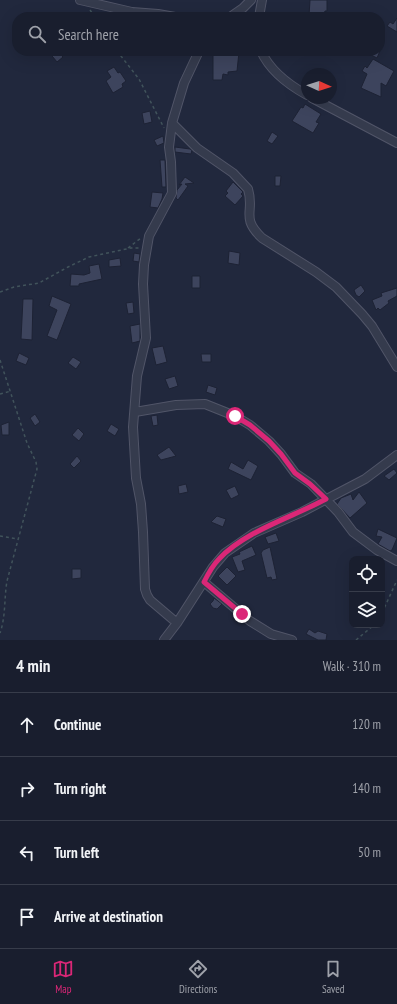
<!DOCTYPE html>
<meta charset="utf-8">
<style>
:root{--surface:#191e2e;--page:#222736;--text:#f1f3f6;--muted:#9fa2aa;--line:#373c4a;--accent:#db2777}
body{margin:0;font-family:"PT Sans Narrow",sans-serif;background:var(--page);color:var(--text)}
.controls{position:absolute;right:12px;bottom:12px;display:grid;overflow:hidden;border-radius:8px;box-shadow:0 4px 16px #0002}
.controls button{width:36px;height:36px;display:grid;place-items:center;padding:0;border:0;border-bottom:1px solid var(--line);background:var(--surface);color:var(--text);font:20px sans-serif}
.compass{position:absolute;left:301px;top:68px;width:36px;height:36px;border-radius:50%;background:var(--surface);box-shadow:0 4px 16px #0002;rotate:93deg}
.stop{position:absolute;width:12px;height:12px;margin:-9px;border:3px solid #db2777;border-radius:50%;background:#fff}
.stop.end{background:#db2777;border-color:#fff;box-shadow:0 1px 4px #0008}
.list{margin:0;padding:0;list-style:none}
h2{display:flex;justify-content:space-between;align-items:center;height:52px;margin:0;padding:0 16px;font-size:17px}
h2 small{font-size:13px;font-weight:400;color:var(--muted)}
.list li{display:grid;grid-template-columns:26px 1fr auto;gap:12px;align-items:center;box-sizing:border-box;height:64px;padding:0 16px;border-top:1px solid var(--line)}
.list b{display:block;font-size:15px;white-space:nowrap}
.list em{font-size:13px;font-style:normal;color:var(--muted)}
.icon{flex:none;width:22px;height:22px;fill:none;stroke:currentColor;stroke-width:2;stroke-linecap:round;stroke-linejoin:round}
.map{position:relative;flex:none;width:397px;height:640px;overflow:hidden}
.search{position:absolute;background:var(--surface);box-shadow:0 4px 16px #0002;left:12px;right:12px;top:12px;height:44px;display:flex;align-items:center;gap:10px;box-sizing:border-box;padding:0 14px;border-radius:16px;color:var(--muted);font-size:15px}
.sheet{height:308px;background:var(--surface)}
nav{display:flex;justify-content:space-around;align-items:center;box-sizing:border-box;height:56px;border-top:1px solid var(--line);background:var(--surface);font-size:11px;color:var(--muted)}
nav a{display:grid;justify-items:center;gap:2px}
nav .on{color:var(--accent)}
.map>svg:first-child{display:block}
.building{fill:#3d445d;stroke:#1d2234}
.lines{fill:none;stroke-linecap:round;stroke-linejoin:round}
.minor-casing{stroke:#515568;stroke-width:10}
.path{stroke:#41535b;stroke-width:1.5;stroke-dasharray:3 3;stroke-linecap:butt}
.minor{stroke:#353b4d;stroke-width:8}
.route{stroke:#db2777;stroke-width:5}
</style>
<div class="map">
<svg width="397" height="640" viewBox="0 0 397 640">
<rect width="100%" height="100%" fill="#21283d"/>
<!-- building -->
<path class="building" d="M310,0h17v11h-2l-1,3h-4v1h-3v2l-8,-1z
M397,18v14l-10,-6 3,-4 3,2z
M48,51h9l6,6 -6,5z
M213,51l26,1 -2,19 -9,1v3l-5,-1 -1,6h-9z
M363,51h17l-3,7z
M373,59l21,12 -8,15 -5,-3v14l-20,-9 6,-14 -5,-3 3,-5 2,2z
M114,67l4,6 2,-1 6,9 -4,3 1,3 -10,6 -7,-12 5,-4 -4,-6z
M305,104l16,10 -5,8 3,1 -6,10 -21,-12 9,-14 2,1z
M150,111l2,11 -8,2 -2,-11z
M272,132l6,4 -6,8 -5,-3z
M163,136l1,7 -7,3 -3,-6z
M175,147l15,2 2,1 -1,4 -16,-2z
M160,160h5l1,27h-4z
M275,176h6l-1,10h-5z
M185,177l9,6 -9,1 3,2 -10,14 -2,-2 1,-8 5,-6 -3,1z
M233,182l10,10 -2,2 2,2 -8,9 -10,-9 3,-3 -2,-2z
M152,192l11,1 -1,6 -4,9 -8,-1z
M229,251l11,2 -1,12 -11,-2z
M134,253l6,1 -1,8 -6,-1z
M120,258l1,8 -12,1v-7z
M99,264l3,15 -23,5v2h-9l1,-12 13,1 6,-2 -1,-7z
M192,276h8v12h-8z
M361,285l4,6 -6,6 -3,-2 -2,-5z
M397,288v8l-9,5 1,2 -9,7 -2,-2 -2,2 -4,-10 10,-4 -1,-3z
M52,296l19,8 -14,36 -10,-4 10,-26 -8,-4z
M23,299h10l-1,41 -11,-1z
M133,302l1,11 -6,1 -2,-11z
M140,324v17l-8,2 -2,-17z
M163,346l4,16 -11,3 -4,-17z
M19,353l10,5 -3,7 -10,-4z
M201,354h10v8h-9z
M73,357l8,5 -5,7 -8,-6z
M175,376l3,10 -9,3 -4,-10z
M208,385l9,3 -2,7 -9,-3z
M35,414l5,8 -5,4 -5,-8z
M157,415l1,10 -5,1 -2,-10z
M9,422v13h-7l-1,-10z
M111,424l8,5 -4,7 -8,-5z
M78,428l6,6 -5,7 -7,-6z
M169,447l7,9 -15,4 -4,-5z
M77,456l4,5 -7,7 -4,-4z
M248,460l10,6 -7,14 -23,-11 3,-7 12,7z
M394,469l3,4 -8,7 -5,-4z
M186,484l2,8 -9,2 -1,-8z
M235,486l4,9 -8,4 -5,-9z
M359,492l8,11 -17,15 -13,-14 4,-6 10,-4 2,6z
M217,516l9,3 -3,8 -12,-5z
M378,529l19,9 -5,12 -2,1 -12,-7 4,-7 -6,-1z
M276,533l3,8 -11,3 -3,-7z
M252,546l4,9 -14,6 3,9 -7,2 -6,-15 8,-3 -1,-2z
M270,547l7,32 -5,1 -1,-3 -4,1 -6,-25 2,-3z
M227,567l9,9 -9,9 -9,-9z
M72,569h9v9l-9,1z
M214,598l8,6 -5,5 -4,-1 -3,-4 3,-3z
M309,629l6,4 3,-2 9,3 -1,6h-8l-12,-6z"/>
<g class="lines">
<!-- minor casing -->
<g class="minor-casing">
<path id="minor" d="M80,0l52,12 26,2 17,3
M230,17l13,-9 8,-8
M259,17l3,-17
M261,51c9,20 28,34 46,44
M312,98l85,45
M172,123l25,25 36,25 15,16c7,23 -8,28 14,49l54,34 20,15 26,27 10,12 25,41
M135,412l41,-7 29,-1 30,12 15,9 19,16 12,13 14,19 16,11 27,28 15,20 24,18 20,11
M204,582l46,39 21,13 21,6
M177,623l-27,-23 -3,-5 -2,-6 -2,-57 -2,-28 -5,-26 -3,-51 4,-51 9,-38 -3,-54 1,-19 5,-29 23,-43 -1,-31 -2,-15 3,-24 12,-40 15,-32
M164,640l13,-17 36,-56 12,-14 29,-20 48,-21 63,-33 32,-24"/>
</g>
<!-- path -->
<path class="path" d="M90,10l5,7
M117,51l22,28 25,49
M128,248l13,-10
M0,292l14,-5 25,-4 29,-16 21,-10 42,-9h9
M0,360l27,83 9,19 1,7 -30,112c-3,17 -1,35 -7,52
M0,394l11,-3
M0,536l18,3
M382,613l15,-33
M356,640l18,-15"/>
<!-- minor -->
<use href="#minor" class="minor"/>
</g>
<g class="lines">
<!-- route -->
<path class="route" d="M235,416l15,9 19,16 12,13 14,19 15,11 16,15c-33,18 -81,32 -107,60 -6,6 -11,15 -15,23l38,32"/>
</g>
</svg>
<div class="controls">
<button><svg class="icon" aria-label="locate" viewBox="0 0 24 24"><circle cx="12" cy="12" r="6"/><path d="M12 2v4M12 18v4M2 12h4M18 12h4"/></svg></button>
<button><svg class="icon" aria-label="layers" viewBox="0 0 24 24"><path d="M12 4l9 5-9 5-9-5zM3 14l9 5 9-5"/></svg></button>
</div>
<svg class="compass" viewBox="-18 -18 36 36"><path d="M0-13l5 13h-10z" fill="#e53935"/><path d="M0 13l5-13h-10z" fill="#9fa2aa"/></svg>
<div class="stop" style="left:235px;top:416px"></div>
<div class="stop end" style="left:242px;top:614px"></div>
<div class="search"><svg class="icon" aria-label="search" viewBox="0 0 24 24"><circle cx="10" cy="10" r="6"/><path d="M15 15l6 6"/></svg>Search here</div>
</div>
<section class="sheet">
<h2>4 min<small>Walk · 310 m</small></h2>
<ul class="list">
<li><svg class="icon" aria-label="ahead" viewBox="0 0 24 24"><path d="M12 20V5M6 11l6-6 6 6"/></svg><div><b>Continue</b></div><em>120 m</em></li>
<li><svg class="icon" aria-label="right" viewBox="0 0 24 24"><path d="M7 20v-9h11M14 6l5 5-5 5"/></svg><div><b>Turn right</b></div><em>140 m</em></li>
<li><svg class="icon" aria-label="left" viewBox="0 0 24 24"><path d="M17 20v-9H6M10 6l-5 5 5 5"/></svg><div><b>Turn left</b></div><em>50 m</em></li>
<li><svg class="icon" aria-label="arrive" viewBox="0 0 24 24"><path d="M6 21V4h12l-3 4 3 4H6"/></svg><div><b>Arrive at destination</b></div></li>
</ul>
</section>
<nav>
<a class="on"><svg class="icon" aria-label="map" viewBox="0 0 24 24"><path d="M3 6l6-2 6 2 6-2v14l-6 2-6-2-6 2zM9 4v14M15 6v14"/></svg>Map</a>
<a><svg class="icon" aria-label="directions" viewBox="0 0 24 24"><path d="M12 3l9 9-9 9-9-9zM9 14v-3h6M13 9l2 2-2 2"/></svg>Directions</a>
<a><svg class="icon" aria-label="saved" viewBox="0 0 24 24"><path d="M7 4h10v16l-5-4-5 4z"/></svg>Saved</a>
</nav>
